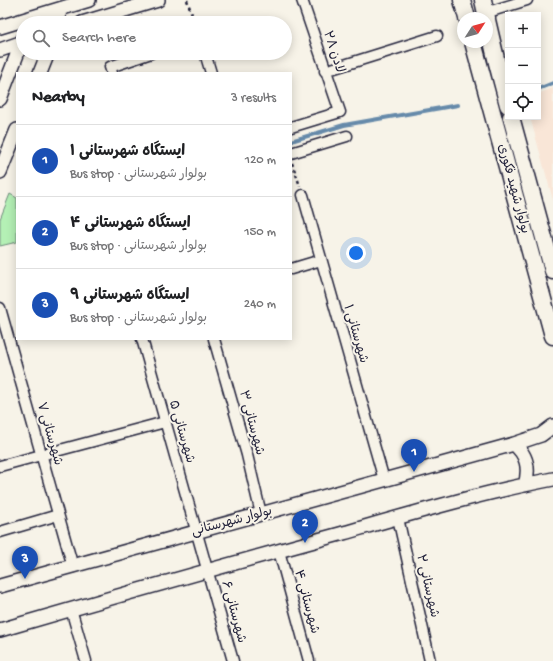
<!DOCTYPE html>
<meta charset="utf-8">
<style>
:root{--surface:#fff;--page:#f2f2f2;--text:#202124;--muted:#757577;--line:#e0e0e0;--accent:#1a73e8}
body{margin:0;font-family:"Gochi Hand","Playpen Sans Arabic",sans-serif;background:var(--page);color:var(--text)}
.controls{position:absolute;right:12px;top:12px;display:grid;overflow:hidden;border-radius:0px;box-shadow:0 2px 10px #0003}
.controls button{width:36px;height:36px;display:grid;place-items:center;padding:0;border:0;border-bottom:1px solid var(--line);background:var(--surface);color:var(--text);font:20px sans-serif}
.compass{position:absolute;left:457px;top:12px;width:36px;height:36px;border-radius:50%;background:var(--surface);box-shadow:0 2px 10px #0003;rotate:54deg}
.you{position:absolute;left:356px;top:253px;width:14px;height:14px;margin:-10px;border:3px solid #fff;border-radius:50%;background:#1a73e8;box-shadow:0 0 0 6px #1a73e833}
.badge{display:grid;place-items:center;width:26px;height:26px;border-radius:50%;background:var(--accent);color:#fff;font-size:13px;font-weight:700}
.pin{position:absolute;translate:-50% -33px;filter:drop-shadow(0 1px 2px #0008)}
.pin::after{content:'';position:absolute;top:21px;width:14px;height:12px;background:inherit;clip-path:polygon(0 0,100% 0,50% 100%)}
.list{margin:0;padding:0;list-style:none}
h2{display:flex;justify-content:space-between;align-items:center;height:52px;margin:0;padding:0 16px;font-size:17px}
h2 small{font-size:13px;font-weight:400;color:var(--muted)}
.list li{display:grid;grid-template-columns:26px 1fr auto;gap:12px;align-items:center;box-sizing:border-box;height:72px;padding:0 16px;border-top:1px solid var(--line)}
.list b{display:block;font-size:15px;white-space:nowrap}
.list p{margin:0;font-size:13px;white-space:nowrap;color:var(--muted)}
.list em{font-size:13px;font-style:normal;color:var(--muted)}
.icon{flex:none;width:22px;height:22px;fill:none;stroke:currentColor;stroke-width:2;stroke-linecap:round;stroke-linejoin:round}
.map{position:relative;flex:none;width:553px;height:661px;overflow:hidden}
.search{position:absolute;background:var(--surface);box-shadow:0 2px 10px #0003;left:16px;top:16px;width:276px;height:44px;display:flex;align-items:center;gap:10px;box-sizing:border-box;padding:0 14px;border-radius:22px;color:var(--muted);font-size:15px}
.panel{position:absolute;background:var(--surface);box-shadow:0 2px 10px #0003;left:16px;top:72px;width:276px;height:268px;border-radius:0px}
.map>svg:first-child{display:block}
.built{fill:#f9e6d7}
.green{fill:#b4f0b5;stroke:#6b8978}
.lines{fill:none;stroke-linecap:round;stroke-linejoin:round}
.stream{stroke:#668aaa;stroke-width:4}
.minor-casing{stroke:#22223b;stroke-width:13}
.tertiary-casing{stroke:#22223b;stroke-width:16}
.primary-casing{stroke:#22223b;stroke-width:19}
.path{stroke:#22223b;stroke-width:2.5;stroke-dasharray:3 3;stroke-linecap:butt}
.minor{stroke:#f7f3e8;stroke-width:10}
.tertiary{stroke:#f7f3e8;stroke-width:13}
.primary{stroke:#f7f3e8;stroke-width:16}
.labels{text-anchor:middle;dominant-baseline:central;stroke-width:4;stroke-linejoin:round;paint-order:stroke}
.street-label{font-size:13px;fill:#22223b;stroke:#f7f3e8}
</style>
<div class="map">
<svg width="553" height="661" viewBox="0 0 553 661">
<rect width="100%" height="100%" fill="#f7f3e8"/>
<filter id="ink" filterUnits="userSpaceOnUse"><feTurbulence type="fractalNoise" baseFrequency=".025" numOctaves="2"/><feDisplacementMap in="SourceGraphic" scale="8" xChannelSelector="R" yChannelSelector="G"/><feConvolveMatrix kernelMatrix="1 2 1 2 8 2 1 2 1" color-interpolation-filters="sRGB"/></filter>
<g filter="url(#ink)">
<!-- built -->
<path class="built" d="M553,88v112l-23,-83h8v-23z"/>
<!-- green -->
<path class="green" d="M10,194l7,4v44l-17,4v-27z"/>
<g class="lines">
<!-- stream -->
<path class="stream" d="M538,89l15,-6
M291,141l53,-16 114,-20"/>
<!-- minor casing -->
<g class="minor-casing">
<path id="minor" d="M485,13l42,-13
M205,53l6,20
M325,71l112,-35
M112,73l-2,-6 41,-14
M291,127l49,-15 -38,-112
M291,153l56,-17
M303,195l81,285
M291,269l30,-9
M0,308l73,259
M142,339l91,322
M214,339l33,116 14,59
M0,466l165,-44
M398,518l32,143
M0,532l58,-17
M279,551l30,110
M71,609l15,52"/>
</g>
<!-- tertiary casing -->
<g class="tertiary-casing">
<path id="tertiary" d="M58,23l2,-14
M82,23l76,-23
M0,27l89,-27
M0,50l23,-8
M40,73l8,-20
M0,99l23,-60
M0,172l17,-42
M514,444c13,11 16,24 11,41
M0,586l514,-142 27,-9 12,-9
M0,630c113,-33 226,-65 340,-96 70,-20 141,-41 213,-55"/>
</g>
<!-- primary casing -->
<g class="primary-casing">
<path id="primary" d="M462,0l5,18
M483,0l4,18
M487,20l10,43 11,42
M473,42l80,294
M511,117l42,154"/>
</g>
<!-- path -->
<path class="path" d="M187,0l8,23
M292,163l8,23"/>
<!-- minor -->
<use href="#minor" class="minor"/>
<!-- tertiary -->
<use href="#tertiary" class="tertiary"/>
<!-- primary -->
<use href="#primary" class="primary"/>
</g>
</g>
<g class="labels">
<!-- street labels -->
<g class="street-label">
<text transform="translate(333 52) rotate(72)">لادن ۲۸</text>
<text transform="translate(513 189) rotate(75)">بولوار شهید فکوری</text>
<text transform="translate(355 334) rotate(74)">شهرستانی ۱</text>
<text transform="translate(251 423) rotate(75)">شهرستانی ۳</text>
<text transform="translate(181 432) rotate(74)">شهرستانی ۵</text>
<text transform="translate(49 434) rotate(74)">شهرستانی ۷</text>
<text transform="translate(232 522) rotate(-15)">بولوار شهرستانی</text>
<text transform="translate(427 586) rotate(77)">شهرستانی ۲</text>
<text transform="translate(306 602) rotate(75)">شهرستانی ۴</text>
<text transform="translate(233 612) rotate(75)">شهرستانی ۶</text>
</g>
</g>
</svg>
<div class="controls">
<button>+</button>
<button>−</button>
<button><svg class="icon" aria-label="locate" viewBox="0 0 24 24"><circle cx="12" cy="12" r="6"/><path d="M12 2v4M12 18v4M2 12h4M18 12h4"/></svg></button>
</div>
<svg class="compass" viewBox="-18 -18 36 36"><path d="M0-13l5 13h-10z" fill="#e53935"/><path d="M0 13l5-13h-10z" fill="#757577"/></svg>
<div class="you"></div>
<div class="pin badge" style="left:414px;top:472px;background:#1a4fb4">1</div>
<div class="pin badge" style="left:305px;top:543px;background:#1a4fb4">2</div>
<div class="pin badge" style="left:25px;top:579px;background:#1a4fb4">3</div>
<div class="search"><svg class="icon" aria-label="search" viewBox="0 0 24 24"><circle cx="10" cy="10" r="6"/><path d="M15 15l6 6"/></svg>Search here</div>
<section class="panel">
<h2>Nearby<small>3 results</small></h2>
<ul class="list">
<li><span class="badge" style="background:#1a4fb4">1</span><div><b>ایستگاه شهرستانی ۱</b><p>Bus stop · بولوار شهرستانی</p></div><em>120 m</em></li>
<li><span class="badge" style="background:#1a4fb4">2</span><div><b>ایستگاه شهرستانی ۴</b><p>Bus stop · بولوار شهرستانی</p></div><em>150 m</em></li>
<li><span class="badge" style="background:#1a4fb4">3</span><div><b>ایستگاه شهرستانی ۹</b><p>Bus stop · بولوار شهرستانی</p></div><em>240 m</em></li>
</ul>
</section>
</div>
